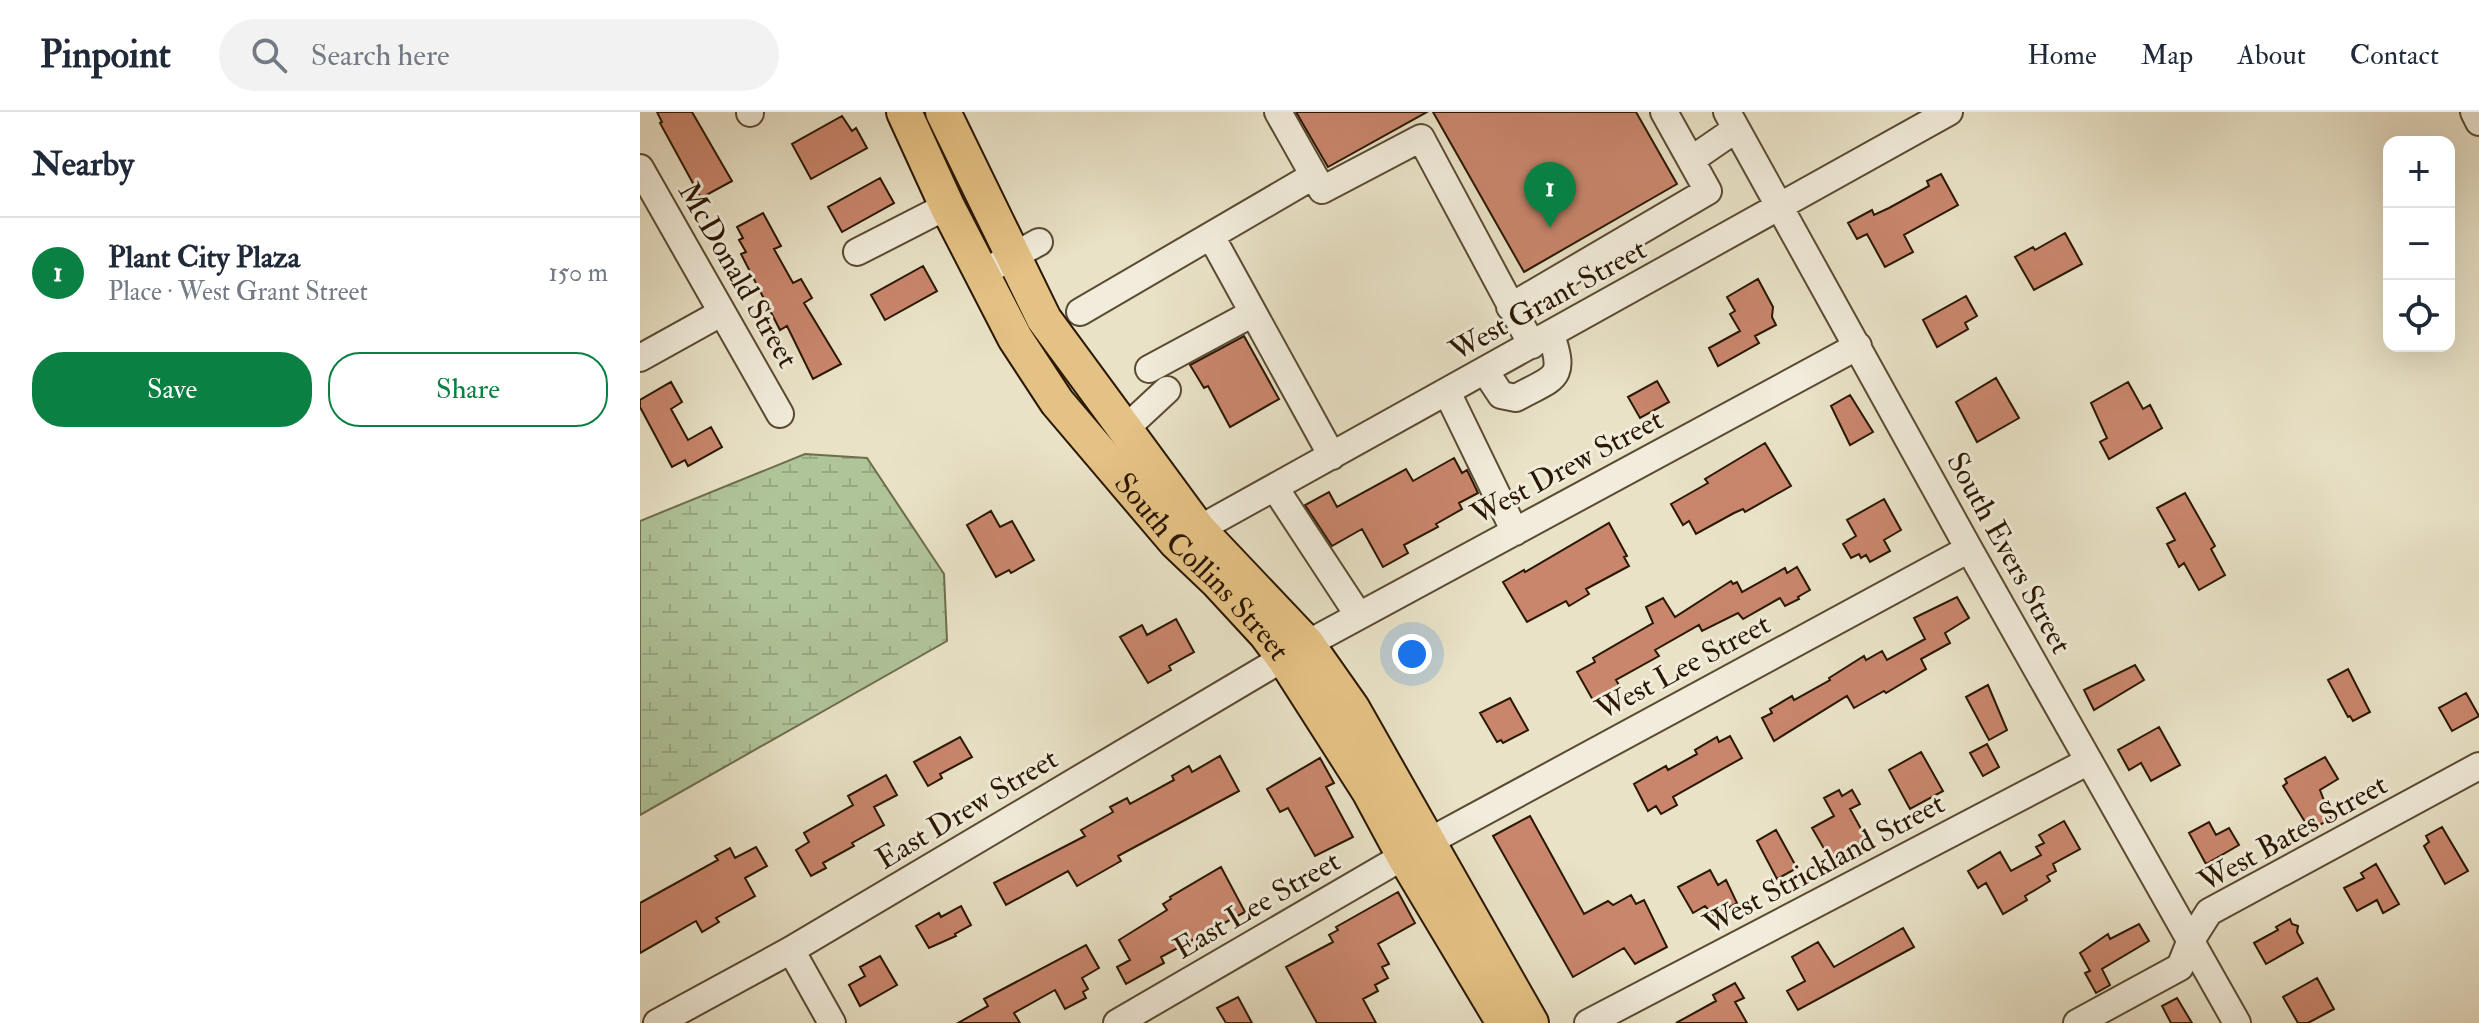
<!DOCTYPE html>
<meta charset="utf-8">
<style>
:root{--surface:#fff;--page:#f2f2f3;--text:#1f2937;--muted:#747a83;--line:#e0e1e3;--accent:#0b8043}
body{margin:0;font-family:"IM FELL Double Pica",serif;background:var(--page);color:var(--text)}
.controls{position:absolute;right:24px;top:24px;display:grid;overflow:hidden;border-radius:16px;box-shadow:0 8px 32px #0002}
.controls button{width:72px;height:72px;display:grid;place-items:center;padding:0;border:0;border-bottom:2px solid var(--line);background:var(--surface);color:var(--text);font:40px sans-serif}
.you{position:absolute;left:772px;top:542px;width:28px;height:28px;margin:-20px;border:6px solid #fff;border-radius:50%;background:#1a73e8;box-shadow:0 0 0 12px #1a73e833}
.badge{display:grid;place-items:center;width:52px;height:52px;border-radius:50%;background:var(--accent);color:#fff;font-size:26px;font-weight:700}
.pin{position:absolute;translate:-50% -66px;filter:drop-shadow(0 2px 4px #0008)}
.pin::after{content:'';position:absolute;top:42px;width:28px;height:24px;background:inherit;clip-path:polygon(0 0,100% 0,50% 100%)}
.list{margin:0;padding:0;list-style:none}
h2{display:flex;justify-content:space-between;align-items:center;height:104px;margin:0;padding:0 32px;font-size:34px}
h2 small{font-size:26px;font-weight:400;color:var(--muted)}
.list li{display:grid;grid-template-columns:52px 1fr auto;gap:24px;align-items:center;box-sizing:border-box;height:112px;padding:0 32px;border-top:2px solid var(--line)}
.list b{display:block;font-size:30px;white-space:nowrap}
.list p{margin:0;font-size:26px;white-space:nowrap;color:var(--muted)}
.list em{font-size:26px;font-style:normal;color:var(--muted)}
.actions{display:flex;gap:16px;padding:24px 32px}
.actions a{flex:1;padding:18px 0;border:2px solid var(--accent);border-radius:32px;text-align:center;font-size:28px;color:var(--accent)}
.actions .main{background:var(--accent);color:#fff}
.icon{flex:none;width:44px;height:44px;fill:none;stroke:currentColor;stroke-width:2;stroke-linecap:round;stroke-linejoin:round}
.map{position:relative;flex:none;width:1839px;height:911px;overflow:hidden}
header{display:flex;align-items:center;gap:48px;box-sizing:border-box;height:112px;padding:0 40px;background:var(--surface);border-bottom:2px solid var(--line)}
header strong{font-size:38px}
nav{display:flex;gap:44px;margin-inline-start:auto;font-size:28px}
.search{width:560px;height:72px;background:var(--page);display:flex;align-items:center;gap:20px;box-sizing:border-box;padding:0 28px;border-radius:44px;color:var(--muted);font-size:30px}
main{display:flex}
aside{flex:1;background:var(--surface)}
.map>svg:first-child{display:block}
.wetland{fill:url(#wetland-marsh);stroke:#6d6e4d;stroke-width:2}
.building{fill:#c9866d;stroke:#2a1700;stroke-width:2}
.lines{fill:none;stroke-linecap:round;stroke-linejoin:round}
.minor-casing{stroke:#5a4a32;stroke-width:30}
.major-casing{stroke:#2a1700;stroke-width:38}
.minor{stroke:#f1ecdb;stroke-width:26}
.major{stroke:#e4c184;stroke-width:34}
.labels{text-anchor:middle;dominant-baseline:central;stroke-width:6;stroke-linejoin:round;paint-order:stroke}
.street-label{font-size:30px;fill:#2a1700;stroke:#f1ecdb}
</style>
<header>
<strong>Pinpoint</strong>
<div class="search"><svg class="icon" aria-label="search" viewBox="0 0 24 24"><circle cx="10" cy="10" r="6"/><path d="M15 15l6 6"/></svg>Search here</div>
<nav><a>Home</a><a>Map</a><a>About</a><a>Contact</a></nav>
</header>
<main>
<aside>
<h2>Nearby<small></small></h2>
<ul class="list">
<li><span class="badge">1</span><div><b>Plant City Plaza</b><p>Place · West Grant Street</p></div><em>150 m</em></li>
</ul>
<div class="actions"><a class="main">Save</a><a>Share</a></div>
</aside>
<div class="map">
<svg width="1839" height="911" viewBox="0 0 1839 911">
<defs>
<pattern id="wetland-marsh" width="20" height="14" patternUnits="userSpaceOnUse" patternTransform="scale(2)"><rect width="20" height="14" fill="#b0c49a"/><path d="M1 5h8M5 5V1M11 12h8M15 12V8" fill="none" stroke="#98a883"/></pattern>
</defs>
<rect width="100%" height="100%" fill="#e9e2c7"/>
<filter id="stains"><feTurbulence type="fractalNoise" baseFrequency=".0025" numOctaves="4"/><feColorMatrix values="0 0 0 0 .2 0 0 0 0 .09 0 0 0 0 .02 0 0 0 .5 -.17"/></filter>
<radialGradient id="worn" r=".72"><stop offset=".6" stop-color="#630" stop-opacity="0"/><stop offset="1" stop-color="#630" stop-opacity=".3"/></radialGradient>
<!-- wetland -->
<path class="wetland" d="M165,342l62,4 77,116 3,67 -307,174v-294z"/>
<!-- building -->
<path class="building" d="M17,0h35l40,69 -31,17 -41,-75 2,-1z
M656,0h131l-99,55z
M793,0h203l41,72 -153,88z
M202,4l10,15 4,-3 11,20 -56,31 -19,-35z
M1301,62l17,31 -54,30 9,17 -28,15 -18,-33 -10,5 -9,-16 24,-13 2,5 15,-7 40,-22 -2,-5z
M240,66l14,25 -52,29 -14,-25z
M123,101l18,33 -7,3 19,34 8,-4 11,19 -8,5 37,61 -28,15 -26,-53 -7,4 -39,-76 5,-2 -7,-12 4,-2 -6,-11z
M1425,121l17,31 -48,26 -19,-33 18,-10 2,3z
M283,154l14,25 -52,29 -14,-25z
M1118,167l15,28 -1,10 4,8 -21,11 4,7 -41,23 -9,-18 31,-17 -10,-17 5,-3 -8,-14z
M1326,184l11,20 -12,7 3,6 -31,18 -14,-27z
M604,224l35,63 -49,28 -22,-41 -4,2 -14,-23z
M1356,266l23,40 -42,24 -21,-40z
M1017,269l12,21 -29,16 -12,-21z
M31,270l11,20 -11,7 17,31 23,-13 11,20 -34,19 -3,-6 -13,7 -32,-60v-7z
M1488,270l15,27 7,-4 12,23 -53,31 -9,-17 7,-4 -16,-35z
M1210,283l23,37 -23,13 -19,-39z
M1125,331l26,43 -46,26 -2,-3 -9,4 -38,21 -7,-13 -6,4 -12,-21 37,-21 -3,-4z
M814,346l8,15 5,-3 11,23 -19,10 3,6 -26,15 2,3 -34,18 4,8 -25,14 -21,-38 -30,17 -27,-41 24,-13 8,15 69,-38 7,12z
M1545,381l30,53 -4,3 14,26 -26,15 -15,-27 -5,4 -12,-23 8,-4 -18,-32z
M1244,387l17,31 -17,10 6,11 -20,11 -4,-7 -5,3 -2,-4 -8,4 -8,-14 13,-8 -9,-16z
M351,399l9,16 12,-6 22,39 -23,13 -2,-3 -13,7 -29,-52z
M969,411l18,33 -3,1 5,9 -43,23 3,5 -20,12 -3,-5 -39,21 -24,-40 21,-12 1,2z
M1157,455l13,23 -12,7 1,2 -14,7 -5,-8 -37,21 -5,-6 -36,18 -3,-6 -44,25 4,6 -43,24 4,7 -26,15 -17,-30 18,-10 -2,-4 60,-35 -7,-16 17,-9 12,19 56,-36 2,3 4,-2 5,10 43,-24 2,5z
M1317,485l12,21 -24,15 5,10 -29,16 5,10 -40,24 -2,-2 -30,17 -7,-12 -73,45 -12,-23 10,-5 -2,-4 22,-13 2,4 36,-20 -1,-2 35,-22 2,4 16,-9 5,9 38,-21 -11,-21z
M536,507l18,33 -25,14 2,4 -23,13 -28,-46 22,-12 5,10z
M1495,553l9,15 -50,30 -10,-20z
M1708,557l22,43 -17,9 -3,-5 -2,1 -20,-37z
M1348,573l19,45 -18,10 -23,-43z
M1826,581l13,23 -27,15 -13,-23z
M870,586l18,32 -25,13 -2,-3 -4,2 -17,-29z
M1519,615l21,38 -29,16 -10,-18 -12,7 -11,-20z
M1090,624l12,22 -69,39 4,8 -16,9 -5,-8 -8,5 -14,-27 32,-18 2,4 29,-16 -2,-4 22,-13 2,5z
M320,625l12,20 -32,17 2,4 -14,8 -14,-24z
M1347,632l12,23 -16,9 -13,-23z
M1281,640l22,39 -33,18 -21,-39z
M580,644l19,35 -121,65 3,5 -44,25 -9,-15 -62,34 -12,-22 91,-47 -4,-6 32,-18 -3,-5 17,-9 3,6 44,-24 -2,-4 17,-10 3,6z
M1685,645l13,22 -18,11 11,29 -21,11 -27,-44 4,-3 -2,-4z
M680,646l14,25 -8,4 27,50 -38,19 -27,-48 -8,4 -13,-23z
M246,663l11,20 -23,12 10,18 -32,18 2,3 -31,17 3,5 -15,8 -15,-26 13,-8 -5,-9 49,-28 -5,-9z
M1199,678l3,6 10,-6 8,14 -10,5 16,29 -36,21 -18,-31 22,-12 -10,-18z
M890,704l54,98 24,-13 5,4 18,-10 5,9 8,-4 23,47 -32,17 -11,-16 -51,29 -80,-141z
M1424,709l16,28 -27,15 3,7 -9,5 3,5 -25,15 2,4 -24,14 -17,-31 -8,5 -10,-17 32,-19 11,19 30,-16 -5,-8 8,-4 -5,-8z
M1569,710l7,13 13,-7 10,17 -33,19 -17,-31z
M1802,715l26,44 -23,13 -21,-38 5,-4 -3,-6z
M1136,718l21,38 -20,11 -20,-38z
M116,735l11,19 -22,12 10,18 -39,22 3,4 -17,10 -6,-11 -56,32v-50l78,-43 -3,-4 15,-8 5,10z
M1736,752l23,40 -16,9 -6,-13 -20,11 -13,-23 20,-10 -3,-5z
M581,755l24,45 -84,45 3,6 -38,21 -9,-17 13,-7 -11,-20 48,-30 -4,-6 8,-5 -1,-2z
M1070,758l8,15 8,-5 11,23 -23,13 -9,-10 -12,7 -15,-26z
M758,780l17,31 -37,21 11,20 -7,3 6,11 -13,7 3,6 -15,8 13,24h-59l-31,-56 47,-25 -4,-7 9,-5 -2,-3z
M321,794l10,19 -16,9 1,2 -27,12 -13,-22 23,-13 2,4z
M1650,807l2,5 6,2 -1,6 6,11 -37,21 -12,-21 24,-13 -2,-3z
M1499,812l10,17 -47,28 8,16 -14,8 -11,-20 5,-2 -10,-18 28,-19 2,5z
M1263,816l11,19 -116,63 -11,-19 18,-10 -13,-24 26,-15 16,25z
M446,833l13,23 -17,10 6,11 -5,3 3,6 -21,11 -10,-19 -41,23 6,10h-62l30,-17 -4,-7z
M240,844l17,29 -37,21 -11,-21 16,-9 -5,-9z
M1677,866l17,31 -26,14h-10l-15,-26z
M1095,871l9,15 -9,4 12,21h-71l40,-22 -3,-6z
M598,885l14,26h-26l-9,-15z
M1537,886l15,25h-21l-9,-17z"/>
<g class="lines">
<!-- minor casing -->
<g class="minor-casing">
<path id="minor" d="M110,0v1
M638,0l44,78 99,-52 111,207
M1087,0l242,437 268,474
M1834,0l5,10
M1051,48l45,-31
M0,56l140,246
M571,124l121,220
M217,140l90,-46
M359,152l40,-22
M870,195l198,-116 -44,-79
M440,200l233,-136
M0,246l81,-45
M509,257l104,-56
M845,259l16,24 15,3c37,-21 51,-17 35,-63
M807,280l68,140
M484,318l43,-40
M635,376l84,128
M543,426l766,-426
M151,838l41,73
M17,911l134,-73 516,-306 551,-298
M477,911l311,-181 541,-293
M948,911l501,-262
M1437,911l103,-56 10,-25 19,-30 270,-146"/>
</g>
<!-- major casing -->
<g class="major-casing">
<g id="major">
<path id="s1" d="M264,0l43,94 68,132 42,64 119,140 42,40 48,52 18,24 85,133 35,65 100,167"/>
<path d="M303,0l101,207 155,211 108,114 45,64 179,315"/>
</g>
</g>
<!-- minor -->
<use href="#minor" class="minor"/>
<!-- major -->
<use href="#major" class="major"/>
</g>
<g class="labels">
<!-- street labels -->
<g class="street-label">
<text transform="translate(98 163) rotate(60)">McDonald Street</text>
<text transform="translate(908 188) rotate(-29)">West Grant Street</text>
<text transform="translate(927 355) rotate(-28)">West Drew Street</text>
<text transform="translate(1369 441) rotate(61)">South Evers Street</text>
<text stroke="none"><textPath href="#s1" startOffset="548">South Collins Street</textPath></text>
<text transform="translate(1043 555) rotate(-28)">West Lee Street</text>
<text transform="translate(327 697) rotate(-31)">East Drew Street</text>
<text transform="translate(1653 721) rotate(-29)">West Bates Street</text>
<text transform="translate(1184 752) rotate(-28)">West Strickland Street</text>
<text transform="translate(617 793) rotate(-30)">East Lee Street</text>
</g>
</g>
<rect width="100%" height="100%" filter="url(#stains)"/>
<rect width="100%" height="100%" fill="url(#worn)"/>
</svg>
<div class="controls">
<button>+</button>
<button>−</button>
<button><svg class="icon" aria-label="locate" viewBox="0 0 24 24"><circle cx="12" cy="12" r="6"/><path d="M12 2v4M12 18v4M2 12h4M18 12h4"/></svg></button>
</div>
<div class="you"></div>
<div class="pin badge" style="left:910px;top:116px">1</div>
</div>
</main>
